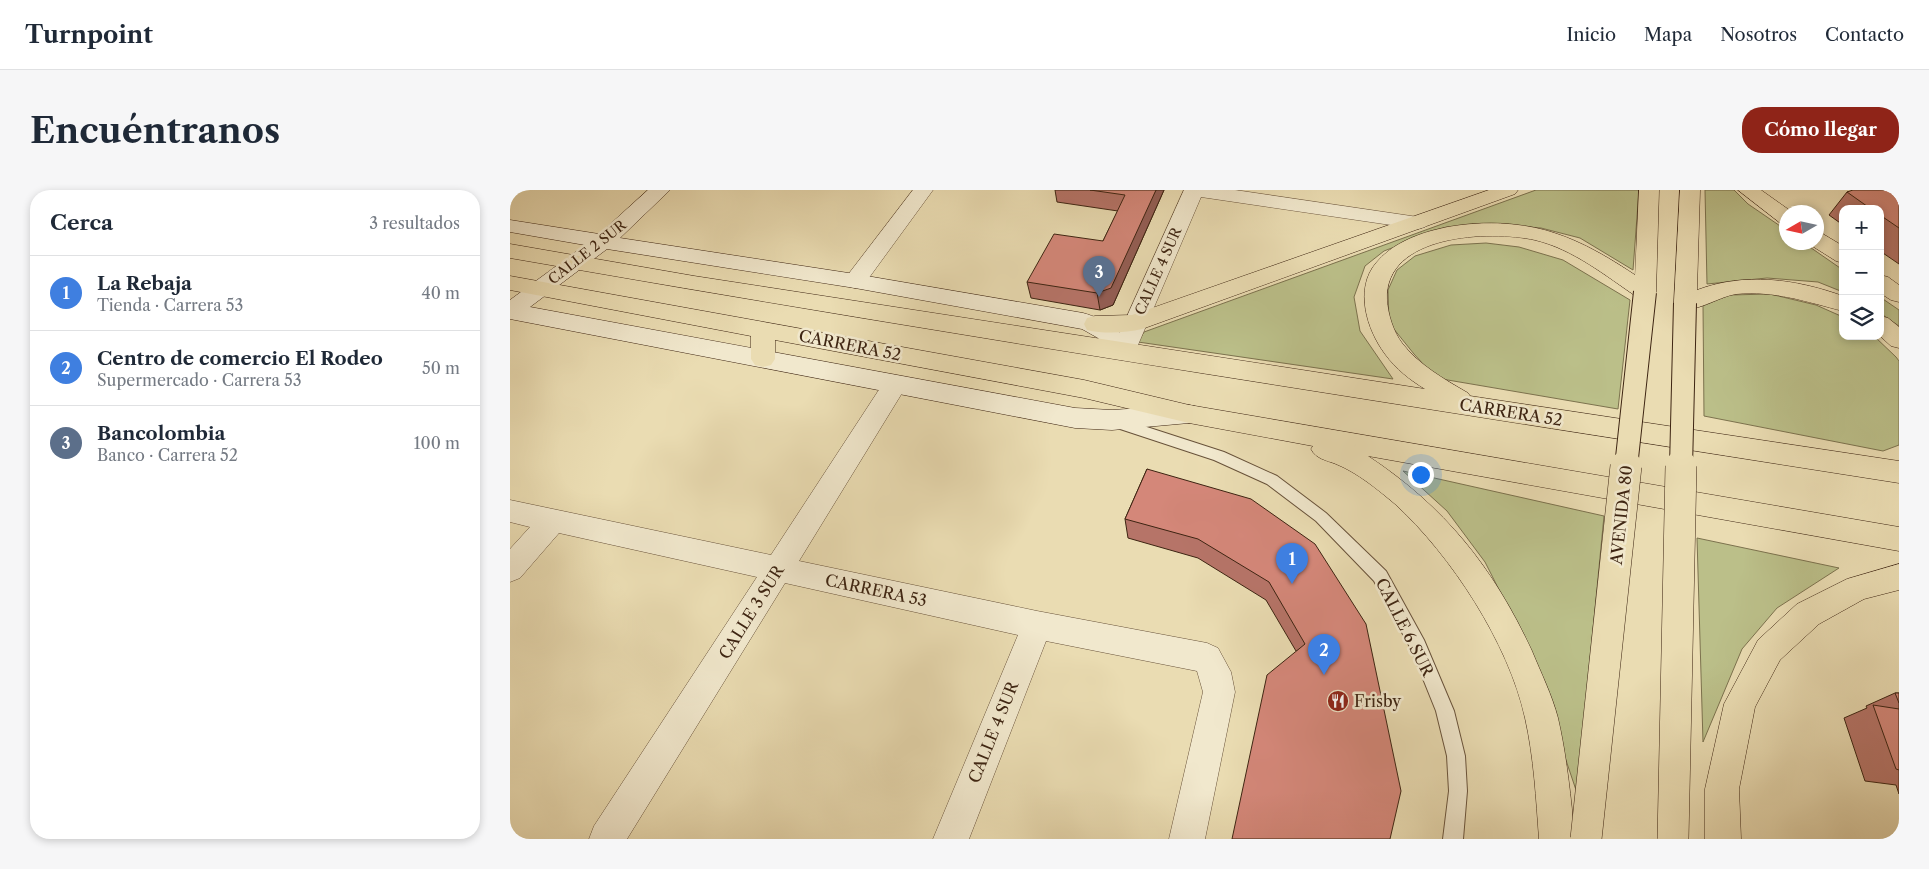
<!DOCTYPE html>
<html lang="es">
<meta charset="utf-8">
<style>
:root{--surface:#fff;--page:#f6f6f7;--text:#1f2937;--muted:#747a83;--line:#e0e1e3;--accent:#8f2418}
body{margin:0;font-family:"Libre Caslon Text",serif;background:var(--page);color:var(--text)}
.controls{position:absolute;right:15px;top:15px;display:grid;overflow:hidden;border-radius:10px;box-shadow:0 2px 8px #0003}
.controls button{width:45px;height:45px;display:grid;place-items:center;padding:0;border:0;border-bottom:1px solid var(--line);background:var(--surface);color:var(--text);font:25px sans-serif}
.compass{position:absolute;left:1269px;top:15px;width:45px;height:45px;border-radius:50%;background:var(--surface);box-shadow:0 2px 8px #0003;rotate:261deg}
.you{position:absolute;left:910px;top:284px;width:18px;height:18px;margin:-12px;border:4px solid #fff;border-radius:50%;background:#1a73e8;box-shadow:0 0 0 8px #1a73e833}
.badge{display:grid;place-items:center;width:32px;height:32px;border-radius:50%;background:var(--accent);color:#fff;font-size:16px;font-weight:700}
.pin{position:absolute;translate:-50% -41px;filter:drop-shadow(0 1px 2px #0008)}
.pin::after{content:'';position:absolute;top:26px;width:18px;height:15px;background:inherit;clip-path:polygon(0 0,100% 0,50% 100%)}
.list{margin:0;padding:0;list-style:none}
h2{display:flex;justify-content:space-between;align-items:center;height:65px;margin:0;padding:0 20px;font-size:21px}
h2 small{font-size:16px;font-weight:400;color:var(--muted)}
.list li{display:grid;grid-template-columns:32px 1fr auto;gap:15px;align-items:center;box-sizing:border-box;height:75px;padding:0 20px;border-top:1px solid var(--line)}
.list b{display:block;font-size:19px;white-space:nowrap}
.list p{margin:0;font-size:16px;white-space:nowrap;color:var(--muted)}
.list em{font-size:16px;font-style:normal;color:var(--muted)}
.icon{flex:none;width:28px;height:28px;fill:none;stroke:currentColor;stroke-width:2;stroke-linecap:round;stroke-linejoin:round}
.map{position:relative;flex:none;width:1389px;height:649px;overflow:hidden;border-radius:20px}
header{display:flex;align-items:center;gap:30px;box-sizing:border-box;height:70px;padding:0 25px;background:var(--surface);border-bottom:1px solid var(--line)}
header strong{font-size:24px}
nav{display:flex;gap:28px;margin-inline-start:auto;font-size:18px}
.intro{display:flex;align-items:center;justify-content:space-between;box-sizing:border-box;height:120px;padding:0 30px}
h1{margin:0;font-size:35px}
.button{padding:12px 22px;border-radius:20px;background:var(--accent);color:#fff;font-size:18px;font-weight:700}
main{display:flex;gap:30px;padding:0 30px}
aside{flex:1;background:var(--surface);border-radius:20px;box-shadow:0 2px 8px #0003}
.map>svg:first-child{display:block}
.green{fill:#bbbf89;stroke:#7c724e}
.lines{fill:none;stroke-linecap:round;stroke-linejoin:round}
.lane-casing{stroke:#68523a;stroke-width:2}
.street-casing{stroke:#68523a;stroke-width:1}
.secondary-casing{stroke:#3d2412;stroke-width:1}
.primary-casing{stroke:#3d2412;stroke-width:1}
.lane{fill:#f1e8cd;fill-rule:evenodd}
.street{fill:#f1e8cd;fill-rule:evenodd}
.secondary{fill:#f1e8cd;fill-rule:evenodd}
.primary{fill:#eadcb2;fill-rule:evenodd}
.primary-bridge-far1-casing{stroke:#3d2412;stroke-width:24;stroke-linecap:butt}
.primary-bridge-casing{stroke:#3d2412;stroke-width:32;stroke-linecap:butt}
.primary-bridge-far1{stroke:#eadcb2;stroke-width:22}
.primary-bridge{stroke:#eadcb2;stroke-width:31}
.wall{fill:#b67468;stroke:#3d2412}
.shaded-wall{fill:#945e55;stroke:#3d2412}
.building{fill:#d48779;stroke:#3d2412}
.labels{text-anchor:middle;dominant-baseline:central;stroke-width:5;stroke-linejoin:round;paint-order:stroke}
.far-street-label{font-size:14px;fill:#3d2412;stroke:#f1e8cd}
.street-label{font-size:16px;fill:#3d2412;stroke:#f1e8cd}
.poi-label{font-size:16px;fill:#3d2412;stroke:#f1e8cd;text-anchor:start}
</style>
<header>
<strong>Turnpoint</strong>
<nav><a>Inicio</a><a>Mapa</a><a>Nosotros</a><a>Contacto</a></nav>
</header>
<div class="intro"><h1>Encuéntranos</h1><a class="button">Cómo llegar</a></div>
<main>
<aside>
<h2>Cerca<small>3 resultados</small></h2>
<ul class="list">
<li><span class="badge" style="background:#3f7fe0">1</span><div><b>La Rebaja</b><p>Tienda · Carrera 53</p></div><em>40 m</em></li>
<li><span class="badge" style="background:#3f7fe0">2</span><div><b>Centro de comercio El Rodeo</b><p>Supermercado · Carrera 53</p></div><em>50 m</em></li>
<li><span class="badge" style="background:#5c6f8a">3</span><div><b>Bancolombia</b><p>Banco · Carrera 52</p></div><em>100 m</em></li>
</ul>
</aside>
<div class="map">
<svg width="1389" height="649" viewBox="0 0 1389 649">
<rect width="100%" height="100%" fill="#eadcb2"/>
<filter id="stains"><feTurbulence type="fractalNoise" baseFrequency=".004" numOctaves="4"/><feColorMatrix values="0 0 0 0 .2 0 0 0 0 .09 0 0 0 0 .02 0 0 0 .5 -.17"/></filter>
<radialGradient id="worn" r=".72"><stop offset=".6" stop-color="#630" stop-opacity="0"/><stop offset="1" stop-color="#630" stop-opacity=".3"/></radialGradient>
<!-- green -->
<path class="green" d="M1026,0h103l-6,80 -53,-32 -39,-10 -48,-4 -47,3 -62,24 -19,15 -11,31 6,34 33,48 -255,-37 6,-10z
M1195,0h29l14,14 38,26v12l18,1 39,27v22l-25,-10 -51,-4 -60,6z
M976,53l33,4 44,13 67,40 -12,109 -182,-31 -22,-24 -25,-31 -1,-33 9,-20 18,-14 36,-11z
M1260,104l46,11 27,12v19h31l22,21 3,4v84l-16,6 -179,-35 -1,-111 27,-10z
M1370,107l19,13v16l-19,-13z
M893,281l201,45 -27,277 -49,-146 -43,-85 -38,-51z
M1187,348l142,30 -62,40 -35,41 -39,93z"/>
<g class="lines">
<!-- lane casing -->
<g class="lane-casing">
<path id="lane" d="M606,227l108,35 53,24 49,37 60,58 38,69 30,71 11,45 2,35 -4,48h-20l6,-48 -2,-35 -11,-45 -25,-62 -37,-68 -58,-60 -49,-37 -53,-24 -103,-34 -2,-4 2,-4z"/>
</g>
<!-- street casing -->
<g class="street-casing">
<path id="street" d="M403,0h20l-70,96 -8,2 -8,-2 -3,-5 3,-5z
M674,0h51l183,27 7,2 3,4 -3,4 -7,2 -217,-32 -66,155 -4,6 -8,2 -8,-2 -4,-6z
M385,186l9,3 3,6 -108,176 238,50 170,32 11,5 13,24 4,20 -30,147h-36l34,-147 -6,-21 -151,-30 -77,198h-36l85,-204 -233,-52 -158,256h-38l5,-13 163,-249 -198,-44 -39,45 -10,4v-33l20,-22 -20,-5v-22l261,55 115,-176z"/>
</g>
<!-- secondary casing -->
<g class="secondary-casing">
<path id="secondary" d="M138,0h22l-50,48 235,36 228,39c24,7 39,17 52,39l-4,6 -8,2 -8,-2 -17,-20 -16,-9 -227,-41 -248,-39 -77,58 545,101 37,2 77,-5 9,2 4,7 -4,7 -9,2 -77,7 -37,-2 -565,-109v-19l75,-55 -75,-13v-12l89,14z"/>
</g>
<!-- primary casing -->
<g class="primary-casing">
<path id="primary" d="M979,0h29l-3,4 -373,135c-16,4 -39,5 -55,1l-3,-6 3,-6 8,-2 37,-1z
M1129,0h20l-3,102 -3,5 -8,2 -8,-2c-31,-21 -64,-48 -102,-57 -45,-10 -151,-6 -148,60 1,14 6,31 15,43 17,22 42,36 66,50l2,3 429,65v22c-463,-73 -927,-144 -1389,-225v-14l184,32 731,113c-15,-9 -29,-20 -40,-35 -18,-24 -31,-65 -9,-91 29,-36 99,-44 142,-38 44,5 81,26 117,50z
M1170,0h20l-3,100c48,-18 98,-11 146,6v15c-36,-9 -69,-21 -107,-17 -19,3 -40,20 -59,14l-3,-5z
M1228,0h23l31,22h-6v12l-7,-2z
M1306,43l7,1 20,12v17l-7,-2 -27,-17 7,-2z
M1370,85l8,2 11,8v17l-8,-2 -11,-7z
M0,86l574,104 105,25 710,122v24l-531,-95c77,51 125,111 164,195 9,22 20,44 26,67 9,39 13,81 17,121h-36c-3,-40 -5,-81 -14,-121 -16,-74 -74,-163 -130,-214 -18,-15 -37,-31 -59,-40 -10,-4 -20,-5 -25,-15l2,-3 -124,-23 -105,-25 -309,-58v19l-4,6 -8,2 -8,-2 -4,-6v-23l-241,-46z
M1370,126l8,2 11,9v21l-8,-2 -11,-10z
M1389,374v26l-35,9 -45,25 -39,36 -25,47 -16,82 2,50h-36v-50l19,-85 34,-64 39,-36 50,-25z"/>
</g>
<!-- lane -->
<use href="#lane" class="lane"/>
<!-- street -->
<use href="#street" class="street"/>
<!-- secondary -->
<use href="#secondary" class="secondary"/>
<!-- primary -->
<use href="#primary" class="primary"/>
<!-- primary-bridge-far1 casing -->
<g class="primary-bridge-far1-casing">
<path id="primary-bridge-far1" d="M1116,277l19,-175
M1171,277l4,-164"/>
</g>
<!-- primary-bridge casing -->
<g class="primary-bridge-casing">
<path id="primary-bridge" d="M1076,649l40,-373
M1163,649l8,-373"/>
</g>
<!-- primary-bridge-far1 -->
<use href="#primary-bridge-far1" class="primary-bridge-far1"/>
<!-- primary-bridge -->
<use href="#primary-bridge" class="primary-bridge"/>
</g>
<!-- wall -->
<path class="wall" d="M545,0h109l-51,115 -13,5 -69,-12 -4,-16 76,-41 15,-30 -61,-9z
M1389,0v74l-19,-13v-42h-37v16l-14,-10 18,-23z
M637,279l219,155 -70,27 -30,-51 -68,-42 -70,-20 -3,-19z
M1385,503h4v101l-3,-9 -31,-4 -21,-63 23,-10 -1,-2z"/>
<!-- shaded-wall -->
<path class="shaded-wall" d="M646,0h8l-51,115 -13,5 -3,-17z"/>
<!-- building -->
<path class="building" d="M580,0h66l-45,98 -14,5 -70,-11 27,-48 49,7 22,-46z
M1343,0h46v38l-19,-13v-6h-9l-24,-17z
M637,279l104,30 64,45 51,80 35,167 -11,48h-158l35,-164 38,-31 -36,-62 -71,-43 -73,-20z
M1385,503h4v10z
M1363,515l26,4v61l-3,-1z"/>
<!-- icons -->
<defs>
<g id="restaurant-disc" transform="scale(1.125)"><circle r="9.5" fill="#8f2418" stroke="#f1e8cd"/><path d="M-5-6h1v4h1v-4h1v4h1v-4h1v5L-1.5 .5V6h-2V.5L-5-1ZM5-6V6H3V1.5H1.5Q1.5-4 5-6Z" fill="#fff"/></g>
</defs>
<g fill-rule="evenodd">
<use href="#restaurant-disc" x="828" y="511"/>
</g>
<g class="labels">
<!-- far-street labels -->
<g class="far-street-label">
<text transform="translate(77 62) rotate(-38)">CALLE 2 SUR</text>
<text transform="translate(648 81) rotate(-66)">CALLE 4 SUR</text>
</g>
<!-- street labels -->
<g class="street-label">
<text transform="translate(340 155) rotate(11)">CARRERA 52</text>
<text transform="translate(1001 222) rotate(9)">CARRERA 52</text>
<text transform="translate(1111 325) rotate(-84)">AVENIDA 80</text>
<text transform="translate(366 400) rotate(12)">CARRERA 53</text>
<text transform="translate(241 422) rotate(-58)">CALLE 3 SUR</text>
<text transform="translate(895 437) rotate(63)">CALLE 6 SUR</text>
<text transform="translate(483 542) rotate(-68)">CALLE 4 SUR</text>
</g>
<!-- poi labels -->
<g class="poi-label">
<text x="844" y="511">Frisby</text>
</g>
</g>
<rect width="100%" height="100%" filter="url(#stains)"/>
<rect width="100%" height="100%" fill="url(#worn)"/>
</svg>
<div class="controls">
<button>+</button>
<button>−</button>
<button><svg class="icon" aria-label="layers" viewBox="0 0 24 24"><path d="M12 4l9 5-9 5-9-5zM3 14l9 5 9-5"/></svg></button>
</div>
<svg class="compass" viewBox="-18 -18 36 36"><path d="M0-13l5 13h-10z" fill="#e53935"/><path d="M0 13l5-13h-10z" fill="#747a83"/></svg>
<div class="you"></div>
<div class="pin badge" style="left:782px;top:394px;background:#3f7fe0">1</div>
<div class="pin badge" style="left:814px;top:485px;background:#3f7fe0">2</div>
<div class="pin badge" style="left:589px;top:107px;background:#5c6f8a">3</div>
</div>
</main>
